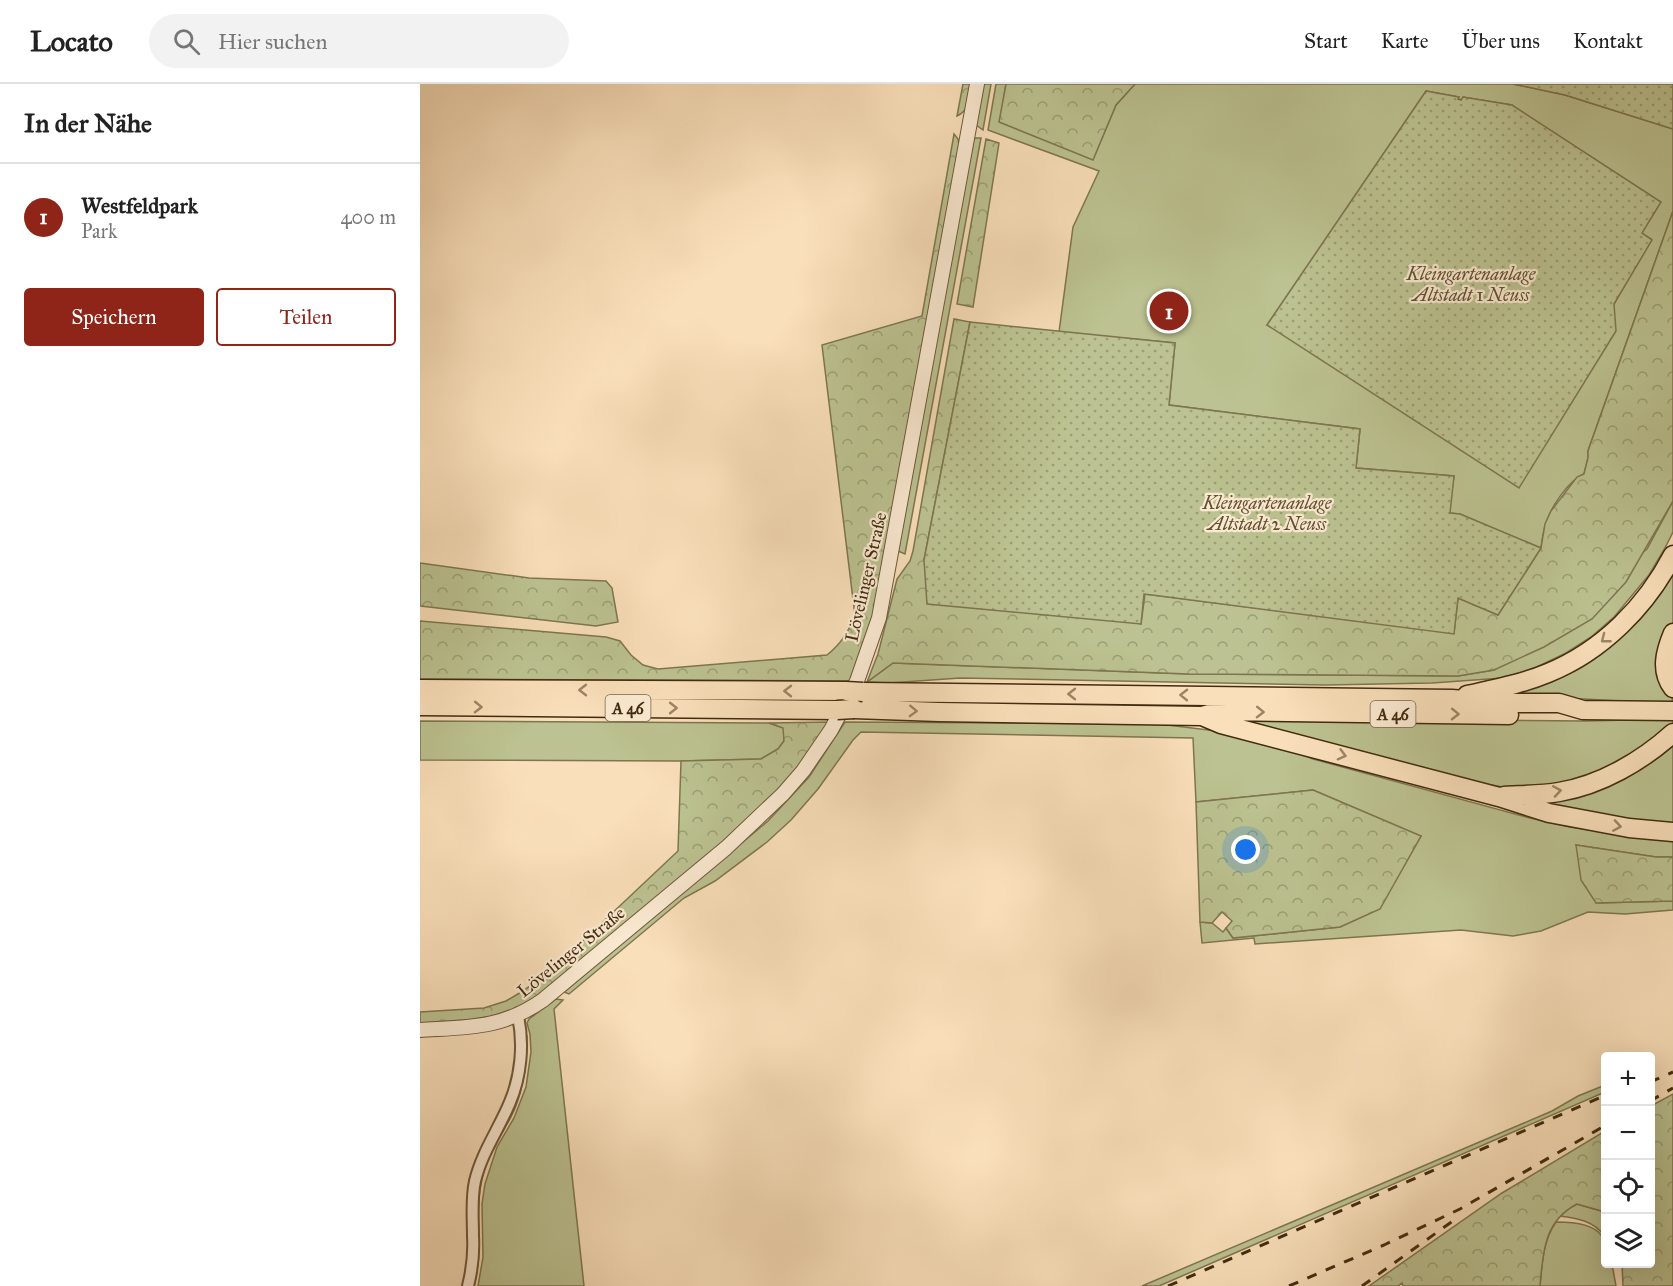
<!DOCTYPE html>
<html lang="de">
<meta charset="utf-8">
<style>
:root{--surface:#fff;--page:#f2f2f2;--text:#222;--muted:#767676;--line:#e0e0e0;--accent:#8f2418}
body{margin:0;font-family:"IM FELL Great Primer",serif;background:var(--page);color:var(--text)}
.controls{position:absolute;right:18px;bottom:18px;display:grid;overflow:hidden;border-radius:6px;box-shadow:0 6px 24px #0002}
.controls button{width:54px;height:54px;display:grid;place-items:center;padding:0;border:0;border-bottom:2px solid var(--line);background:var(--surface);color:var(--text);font:30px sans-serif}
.you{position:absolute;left:826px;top:766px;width:21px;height:21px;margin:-15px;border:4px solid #fff;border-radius:50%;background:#1a73e8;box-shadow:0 0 0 9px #1a73e833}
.badge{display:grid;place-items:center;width:39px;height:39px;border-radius:50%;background:var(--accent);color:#fff;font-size:20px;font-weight:700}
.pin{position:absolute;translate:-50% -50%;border:3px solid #fff;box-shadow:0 2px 6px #0006}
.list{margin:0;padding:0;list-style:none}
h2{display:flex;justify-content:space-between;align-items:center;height:78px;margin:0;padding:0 24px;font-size:26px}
h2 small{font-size:20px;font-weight:400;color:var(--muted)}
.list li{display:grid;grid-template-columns:39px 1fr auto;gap:18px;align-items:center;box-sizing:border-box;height:108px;padding:0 24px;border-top:2px solid var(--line)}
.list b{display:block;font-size:22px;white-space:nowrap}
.list p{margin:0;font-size:20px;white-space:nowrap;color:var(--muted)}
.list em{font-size:20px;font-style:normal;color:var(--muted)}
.actions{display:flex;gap:12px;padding:18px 24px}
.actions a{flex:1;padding:14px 0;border:2px solid var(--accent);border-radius:6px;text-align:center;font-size:21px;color:var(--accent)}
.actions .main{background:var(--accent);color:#fff}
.icon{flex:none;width:33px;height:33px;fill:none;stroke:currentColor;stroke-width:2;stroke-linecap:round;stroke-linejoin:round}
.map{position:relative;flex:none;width:1253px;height:1202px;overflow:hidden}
header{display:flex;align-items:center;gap:36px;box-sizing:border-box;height:84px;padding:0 30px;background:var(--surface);border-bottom:2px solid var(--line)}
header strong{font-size:28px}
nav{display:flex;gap:33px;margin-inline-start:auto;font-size:21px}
.search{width:420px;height:54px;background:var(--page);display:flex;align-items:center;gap:15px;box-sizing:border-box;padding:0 21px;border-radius:33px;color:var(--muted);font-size:22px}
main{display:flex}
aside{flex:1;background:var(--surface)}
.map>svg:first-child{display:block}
.green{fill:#bcc291;stroke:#7e7650;stroke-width:1.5;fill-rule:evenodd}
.forest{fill:url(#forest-crowns);stroke:#7e7650;stroke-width:1.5}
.garden{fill:url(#garden-dots);stroke:#7e7650;stroke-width:1.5}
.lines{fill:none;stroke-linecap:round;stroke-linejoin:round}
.minor-casing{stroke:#6f583a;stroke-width:14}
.tertiary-casing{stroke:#6f583a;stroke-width:16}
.motorway-casing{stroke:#412b0f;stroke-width:21}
.minor{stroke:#fbead2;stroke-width:10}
.tertiary{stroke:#fbead2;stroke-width:14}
.motorway{stroke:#f9dfba;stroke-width:18}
.rail{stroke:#412b0f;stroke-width:3;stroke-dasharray:10 10;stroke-linecap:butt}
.motorway-bridge-casing{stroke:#412b0f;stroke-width:21;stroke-linecap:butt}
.motorway-bridge{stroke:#f9dfba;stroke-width:18}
.oneway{stroke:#9d8564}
.labels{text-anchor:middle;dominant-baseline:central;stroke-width:4.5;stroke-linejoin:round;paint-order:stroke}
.shield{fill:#fbead2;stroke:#79644a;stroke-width:1.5}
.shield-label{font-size:16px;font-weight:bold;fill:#412b0f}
.park-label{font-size:18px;font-style:italic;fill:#605130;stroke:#fbead2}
.street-label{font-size:18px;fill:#412b0f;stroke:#fbead2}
</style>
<header>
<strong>Locato</strong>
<div class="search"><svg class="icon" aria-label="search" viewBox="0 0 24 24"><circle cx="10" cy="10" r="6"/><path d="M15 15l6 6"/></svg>Hier suchen</div>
<nav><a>Start</a><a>Karte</a><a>Über uns</a><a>Kontakt</a></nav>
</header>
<main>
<aside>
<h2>In der Nähe<small></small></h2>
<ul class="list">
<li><span class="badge">1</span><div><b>Westfeldpark</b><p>Park</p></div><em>400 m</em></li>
</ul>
<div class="actions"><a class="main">Speichern</a><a>Teilen</a></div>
</aside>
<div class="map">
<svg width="1253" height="1202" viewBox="0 0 1253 1202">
<defs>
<pattern id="forest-crowns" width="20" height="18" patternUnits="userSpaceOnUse" patternTransform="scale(1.5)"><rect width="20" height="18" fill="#bcc291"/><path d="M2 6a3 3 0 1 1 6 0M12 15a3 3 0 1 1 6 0" fill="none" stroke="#9a9e75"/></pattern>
<pattern id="garden-dots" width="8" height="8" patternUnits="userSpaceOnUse" patternTransform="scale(1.5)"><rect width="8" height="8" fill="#bcc291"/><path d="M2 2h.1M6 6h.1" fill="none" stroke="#9a9e75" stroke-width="1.8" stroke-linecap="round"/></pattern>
</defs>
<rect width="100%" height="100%" fill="#f9dfba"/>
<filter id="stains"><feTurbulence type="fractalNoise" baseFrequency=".00333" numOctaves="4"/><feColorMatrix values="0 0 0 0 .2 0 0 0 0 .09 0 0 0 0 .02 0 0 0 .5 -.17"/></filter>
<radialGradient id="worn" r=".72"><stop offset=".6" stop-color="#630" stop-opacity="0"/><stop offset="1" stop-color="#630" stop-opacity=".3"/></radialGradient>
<!-- green -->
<path class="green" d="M561,0h10l-8,46 -7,-5z
M576,0h10l-6,38 93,37 23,-54 19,-21h378l52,11 108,34v82l-85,240v7l-4,16c-16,7 -33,33 -38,49 -3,8 -4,17 -5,25l-81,-34 -11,-1 5,-37 -98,-8 4,-39 -191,-24 6,-62 -116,-11 14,-105 26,-56 -111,-41zM1006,7l33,6 -1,2 4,1 1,-3 49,8 130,128 9,6 -37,65 -347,21z
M555,54h6l-76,416 -7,-3 72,-407z
M1253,417v31l-8,16 -16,27 -35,42 -23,20 -25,16 -29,14 -34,11 -71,5 -106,2 -366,-7 -71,5 -22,-1 26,-19 296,11 269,2 36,-6 153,-121z
M1253,490v48l-9,21 9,61 -89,-5 -101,-1c21,-5 42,-9 63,-15 56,-17 96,-63 127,-109z
M443,617l466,3 -467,1z
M829,634l337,3 87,-2v4l-24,23 -60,32 -37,9 -43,1 -42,-7 -217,-56z
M0,637l349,2 15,5v13l-6,8 -17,10 -80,2 -261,-1z
M425,638l314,2 66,8 48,11 40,16 217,59 40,9 55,8 48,4v18h-17l-80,-12 20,58 77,-2v9l-48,4 -37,-2 -47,19 -28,5 -52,-6 -206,14 -1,-6 -52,5 -2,-21 12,1 11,9 3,-4 7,10 107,-11 39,-18 42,-73 -108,-46 -117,12 -3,-64 -332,-6 -8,8 -35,49 -27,31 -24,22 -52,39 -31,17 -115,96 -5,-2 204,-171 41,-44z
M1253,662v79l-44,-3 -97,-19c57,-6 96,-19 141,-57z
M136,915l7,1 -9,9 30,277h-106l5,-29 -1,-53 3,-20 12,-37 17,-29 12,-31 5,-35 -1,-18 -3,-11 2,-4z
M104,952h3c0,28 -3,55 -16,81 -12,22 -26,42 -30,67 -7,34 3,66 -7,102h-2l4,-84 7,-36 26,-51z
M1185,1001v7l-446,194h-17l410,-175 26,-15z
M1157,1120l28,8v25c-10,-16 -28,-19 -46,-21l3,-4z
M1136,1138c16,0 45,1 49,22 2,6 0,13 1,20h6l4,22h-76c2,-22 3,-46 16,-64z"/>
<!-- forest -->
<path class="forest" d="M543,0h9c-2,13 -2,26 -15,32z
M586,0h129l-19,21 -23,55 -94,-38z
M534,50l4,5 2,10 -85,468 -24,64 -431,-2v-58l186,16 14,4 11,14 12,10 15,4 169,-14c14,-11 21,-23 28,-39l-33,-271 100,-29z
M566,55l13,4 -26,164 -16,-3z
M1253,127v290l-47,81 -34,37 -48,28 -50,23 -36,6 -269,-2 -296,-11 -26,19 11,-28 19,-75 13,-18 3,-10 41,-232 16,3 -46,238 217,64 4,-30 309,39 4,-35 40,17 43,-67 4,-24 6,-13 26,-34 7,-3 4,-16v-7z
M0,479l109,15 77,3 6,7 6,34 -22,4 -176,-20z
M410,638l-9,17 -62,74 -216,182 -46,24 -77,6v-13l64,-4 22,-7 17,-10 32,-24 123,-116 3,-90 80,-2 17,-10 6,-8 -1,-13 -14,-5z
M893,706l108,46 -41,73 -40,18 -107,11 -7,-10 6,-7 -10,-9 -10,11 -12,-1 -4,-120z
M1156,761l80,12h17v44l-77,2 -15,-23z
M1253,1010v192h-50l-1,-22h28l1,-158z
M1185,1047v81l-28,-8c-33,17 -34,48 -37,82h-137l-1,-3 -4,3h-29l133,-93z"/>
<!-- garden -->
<path class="garden" d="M1093,0h160v45l-108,-34z
M1006,7l33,6 -1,2 3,1 2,-3 49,8 149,97 -19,31 10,7 -38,64 2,27 -97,157 -252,-163z
M550,238l205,21 -6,62 191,24 -4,39 98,8 -4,37 10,1 81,34 -43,67 -40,-17 -4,36 -302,-39 -8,-1 -3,30 -214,-20 -3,-44z"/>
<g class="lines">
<!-- minor casing -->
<g class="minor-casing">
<path id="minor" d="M48,1202c4,-16 6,-33 5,-50 0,-18 -2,-37 2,-55 7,-29 24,-52 35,-79 11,-26 14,-58 8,-86"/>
</g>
<!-- tertiary casing -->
<g class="tertiary-casing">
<path id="tertiary" d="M0,946c48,-3 82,-1 123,-30l183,-152 57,-54 20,-23 28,-41 26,-49 22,-63 98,-534"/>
</g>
<!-- motorway casing -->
<g class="motorway-casing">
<path id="motorway" d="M1253,549c-8,19 -13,38 0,55
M0,605l426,2
M443,608l589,7 44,4h63l24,7 90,1
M1047,611c27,-6 55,-11 81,-22 54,-22 98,-66 125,-118
M0,622l417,4
M434,625l85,3 263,4 19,-5 288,4
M782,632l19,8 278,73 50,16 80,15 44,4
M1084,712c18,-1 37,-1 55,-4 42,-7 83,-31 114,-59"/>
</g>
<!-- minor -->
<use href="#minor" class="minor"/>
<!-- tertiary -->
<use href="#tertiary" class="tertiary"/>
<!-- motorway -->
<use href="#motorway" class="motorway"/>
<!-- rail -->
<path class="rail" d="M1230,998l23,-10
M1230,1017l23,-13
M748,1202l438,-191
M869,1202l95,-41 76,-36 146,-84
M942,1202l95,-68"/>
<!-- motorway-bridge casing -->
<g class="motorway-bridge-casing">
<path id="motorway-bridge" d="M426,607l17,1
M417,626l17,-1"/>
</g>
<!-- motorway-bridge -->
<use href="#motorway-bridge" class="motorway-bridge"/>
</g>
<!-- one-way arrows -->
<defs><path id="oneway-chevron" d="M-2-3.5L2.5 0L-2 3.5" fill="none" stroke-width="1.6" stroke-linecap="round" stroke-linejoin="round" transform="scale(1.5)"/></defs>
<g class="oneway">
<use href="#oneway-chevron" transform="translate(1185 555) rotate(142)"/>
<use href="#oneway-chevron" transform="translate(163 606) rotate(-180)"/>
<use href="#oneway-chevron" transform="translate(368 607) rotate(-180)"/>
<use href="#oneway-chevron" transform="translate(652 610) rotate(-180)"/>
<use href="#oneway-chevron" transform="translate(764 611) rotate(-179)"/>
<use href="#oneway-chevron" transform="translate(58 623) rotate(1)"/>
<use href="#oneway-chevron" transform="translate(253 624)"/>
<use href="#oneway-chevron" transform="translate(493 627) rotate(2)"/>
<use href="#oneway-chevron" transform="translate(840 628) rotate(1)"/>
<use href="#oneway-chevron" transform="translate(1035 630) rotate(1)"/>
<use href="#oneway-chevron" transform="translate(922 671) rotate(15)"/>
<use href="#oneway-chevron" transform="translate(1137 707) rotate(-9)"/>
<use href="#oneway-chevron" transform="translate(1197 742) rotate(9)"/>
</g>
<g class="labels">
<!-- shield labels -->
<g class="shield">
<rect x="185.5" y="611" width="45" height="26" rx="4.5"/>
<rect x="950.5" y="617" width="45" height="26" rx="4.5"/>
</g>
<g class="shield-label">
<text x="208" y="624">A 46</text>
<text x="973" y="630">A 46</text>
</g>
<!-- park labels -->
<g class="park-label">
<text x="1051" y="190">Kleingartenanlage<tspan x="1051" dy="21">Altstadt 1 Neuss</tspan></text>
<text x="847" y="419">Kleingartenanlage<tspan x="847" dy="21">Altstadt 2 Neuss</tspan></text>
</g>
<!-- street labels -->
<g class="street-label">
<text transform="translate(446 493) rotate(-77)">Lövelinger Straße</text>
<text transform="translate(151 868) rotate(-39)">Lövelinger Straße</text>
</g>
</g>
<rect width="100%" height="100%" filter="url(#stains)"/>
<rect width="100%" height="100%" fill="url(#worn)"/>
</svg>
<div class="controls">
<button>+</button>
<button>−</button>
<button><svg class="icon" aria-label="locate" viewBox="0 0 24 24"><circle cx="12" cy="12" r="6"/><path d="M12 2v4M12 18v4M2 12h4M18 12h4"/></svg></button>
<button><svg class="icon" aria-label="layers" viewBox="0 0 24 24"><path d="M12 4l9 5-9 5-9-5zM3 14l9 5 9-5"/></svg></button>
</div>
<div class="you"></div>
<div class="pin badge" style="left:749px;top:227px">1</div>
</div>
</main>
